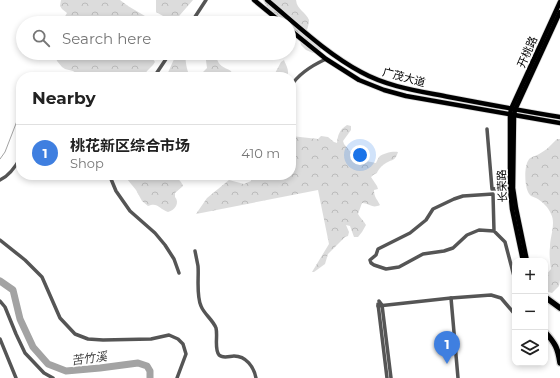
<!DOCTYPE html>
<meta charset="utf-8">
<style>
:root{--surface:#fff;--page:#f6f6f6;--text:#222;--muted:#767676;--line:#e0e0e0;--accent:#111827}
body{margin:0;font-family:Montserrat,"Noto Sans SC",sans-serif;background:var(--page);color:var(--text)}
.controls{position:absolute;right:12px;bottom:12px;display:grid;overflow:hidden;border-radius:8px;box-shadow:0 2px 6px #0003}
.controls button{width:36px;height:36px;display:grid;place-items:center;padding:0;border:0;border-bottom:1px solid var(--line);background:var(--surface);color:var(--text);font:20px sans-serif}
.you{position:absolute;left:360px;top:155px;width:14px;height:14px;margin:-10px;border:3px solid #fff;border-radius:50%;background:#1a73e8;box-shadow:0 0 0 6px #1a73e833}
.badge{display:grid;place-items:center;width:26px;height:26px;border-radius:50%;background:var(--accent);color:#fff;font-size:13px;font-weight:700}
.pin{position:absolute;translate:-50% -33px;filter:drop-shadow(0 1px 2px #0008)}
.pin::after{content:'';position:absolute;top:21px;width:14px;height:12px;background:inherit;clip-path:polygon(0 0,100% 0,50% 100%)}
.list{margin:0;padding:0;list-style:none}
h2{display:flex;justify-content:space-between;align-items:center;height:52px;margin:0;padding:0 16px;font-size:17px}
h2 small{font-size:13px;font-weight:400;color:var(--muted)}
.list li{display:grid;grid-template-columns:26px 1fr auto;gap:12px;align-items:center;box-sizing:border-box;height:56px;padding:0 16px;border-top:1px solid var(--line)}
.list b{display:block;font-size:15px;white-space:nowrap}
.list p{margin:0;font-size:13px;white-space:nowrap;color:var(--muted)}
.list em{font-size:13px;font-style:normal;color:var(--muted)}
.icon{flex:none;width:22px;height:22px;fill:none;stroke:currentColor;stroke-width:2;stroke-linecap:round;stroke-linejoin:round}
.map{position:relative;flex:none;width:560px;height:378px;overflow:hidden}
.search{position:absolute;background:var(--surface);box-shadow:0 2px 6px #0003;left:16px;top:16px;width:280px;height:44px;display:flex;align-items:center;gap:10px;box-sizing:border-box;padding:0 14px;border-radius:22px;color:var(--muted);font-size:15px}
.panel{position:absolute;background:var(--surface);box-shadow:0 2px 6px #0003;left:16px;top:72px;width:280px;height:108px;border-radius:16px}
.map>svg:first-child{display:block}
.forest{fill:url(#forest-crowns)}
.lines{fill:none;stroke-linecap:round;stroke-linejoin:round}
.stream{stroke:#a3a3a3;stroke-width:1}
.river{stroke:#a3a3a3;stroke-width:7}
.major-casing{stroke:#dbdbdb;stroke-width:6}
.highway-casing{stroke:#dbdbdb;stroke-width:8}
.minor{stroke:#555;stroke-width:3.5}
.major{stroke:#000;stroke-width:4.5}
.highway{stroke:#000;stroke-width:5.5}
.labels{text-anchor:middle;dominant-baseline:central;stroke-width:3.5;stroke-linejoin:round;paint-order:stroke}
.street-label{font-size:11px;fill:#000;stroke:#fff}
.water-label{font-size:12px;font-style:italic;fill:#444;stroke:#fff}
</style>
<div class="map">
<svg width="560" height="378" viewBox="0 0 560 378">
<defs>
<pattern id="forest-crowns" width="20" height="18" patternUnits="userSpaceOnUse"><rect width="20" height="18" fill="#dcdcdc"/><path d="M2 6a3 3 0 1 1 6 0M12 15a3 3 0 1 1 6 0" fill="none" stroke="#bbb"/></pattern>
</defs>
<rect width="100%" height="100%" fill="#fff"/>
<g class="forest">
<path d="M61 0H120L128 6 145 16 148 18V22L146 23H61L67 13 62 9 60 6Z"/>
<path d="M156 0H193L173 23H166L163 16 156 12Z"/>
<path d="M263 0H296C297 10 306 12 309 20 309 23 308 27 307 30L321 48 320 52 313 53 306 50 301 45 300 41 291 33 289 39V23H272L269 11Z"/>
<path d="M55 53H146L153 59 155 62 153 65 148 70 142 77H121L118 74 115 77H82L73 71 65 69 62 67 57 61Z"/>
<path d="M205 53H225L217 58C218 66 224 67 231 71L232 74 231 77H195L201 74 207 68Z"/>
<path d="M182 54H185C186 62 186 69 190 76L193 77H166L175 57 178 55Z"/>
<path d="M284 60C286 65 290 71 287 77H273L281 62Z"/>
<path d="M347 125 351 126V130L343 141 344 144 353 155H361L366 161 376 163C377 161 378 158 379 157 383 153 393 151 398 152 395 161 393 159 386 163 382 165 378 170 377 173L373 175 371 177 377 186 378 189 374 190C374 197 377 199 380 205 372 209 369 203 362 203L358 214C360 218 364 221 366 225L362 232 358 237H354L350 226 346 225 349 232 348 236 345 237 328 254 325 264 314 272H312L329 244 318 190 196 214 207 198 229 180 244 184 251 181V177L249 175H291V136L318 139 321 136 328 137 334 142 337 143C338 135 339 130 347 125Z"/>
<path d="M557 139H560V280L559 286 552 293 545 291V276L551 269C550 261 549 254 550 247 550 237 556 223 551 214 549 208 542 201 536 198 534 197 533 197 531 196 524 191 524 167 528 161 529 158 532 157 535 156 546 151 549 147 557 139Z"/>
<path d="M126 175H171C176 177 181 180 183 186L175 193V197C180 203 175 210 168 212 159 209 158 202 148 206L142 201 136 190 127 179Z"/>
</g>
<g class="lines">
<path class="stream" d="M0 159 5 152 17 121 21 120"/>
<path class="river" d="M0 281 13 290 20 319 33 347 48 364 66 371 100 368 138 363 147 366 150 371V378"/>
<g class="major-casing">
<g id="major">
<path d="M254 0 282 23"/>
<path d="M267 0C297 25 326 53 361 72 388 87 419 91 449 97 486 104 523 111 560 117"/>
<path d="M289 29 326 59 359 80 384 90 406 96 560 123"/>
<path d="M523 261 512 209 510 188V115L511 109 560 2"/>
<path d="M527 261 516 208 513 188 514 115 515 110 560 12"/>
</g>
</g>
<g class="highway-casing">
<g id="highway">
<path d="M545 297 560 308"/>
<path d="M545 332C555 343 558 348 560 363"/>
</g>
</g>
<g class="minor">
<path d="M191 23 206 0"/>
<path d="M154 77 170 53"/>
<path d="M291 86C299 73 313 65 326 59"/>
<path d="M487 129 492 189 510 188"/>
<path d="M110 175 111 179 116 191 130 211 155 233 165 245 174 259 179 273"/>
<path d="M0 180C9 176 16 166 21 157"/>
<path d="M494 231 479 230 467 235 453 248 444 251 423 254 399 267 386 269 374 265 371 263 370 260 376 255 378 249 410 233 426 220 433 209 454 199 463 196 493 194 494 231 505 242 515 280"/>
<path d="M0 240 25 260 42 277 60 318 75 334 88 339 103 340 151 339 169 335 178 339 183 344 186 354 177 378"/>
<path d="M195 251C196 256 197 261 198 266 199 277 196 295 201 306 204 314 213 320 216 328 218 336 214 349 219 355 223 359 230 356 234 356 246 356 254 367 256 378"/>
<path d="M451 298 458 378"/>
<path d="M0 301 5 307 16 334 25 353 44 373 53 378"/>
<path d="M379 301 382 305 391 378"/>
<path d="M378 304 387 378"/>
<path d="M378 306 451 298 491 295 501 298 513 312H515"/>
<path d="M0 339 16 378"/>
</g>
<use href="#major" class="major"/>
<use href="#highway" class="highway"/>
</g>
<g class="labels">
<g class="street-label">
<text transform="translate(527 52) rotate(-66)">开桃路</text>
<text transform="translate(404 77) rotate(15)">广茂大道</text>
<text transform="translate(502 186) rotate(-93)">长荣路</text>
</g>
<g class="water-label">
<text transform="translate(89 358) rotate(-7)">苦竹溪</text>
</g>
</g>
</svg>
<div class="controls">
<button>+</button>
<button>−</button>
<button><svg class="icon" aria-label="layers" viewBox="0 0 24 24"><path d="M12 4l9 5-9 5-9-5zM3 14l9 5 9-5"/></svg></button>
</div>
<div class="you"></div>
<div class="pin badge" style="left:447px;top:364px;background:#3f7fe0">1</div>
<div class="search"><svg class="icon" aria-label="search" viewBox="0 0 24 24"><circle cx="10" cy="10" r="6"/><path d="M15 15l6 6"/></svg>Search here</div>
<section class="panel">
<h2>Nearby<small></small></h2>
<ul class="list">
<li><span class="badge" style="background:#3f7fe0">1</span><div><b>桃花新区综合市场</b><p>Shop</p></div><em>410 m</em></li>
</ul>
</section>
</div>
